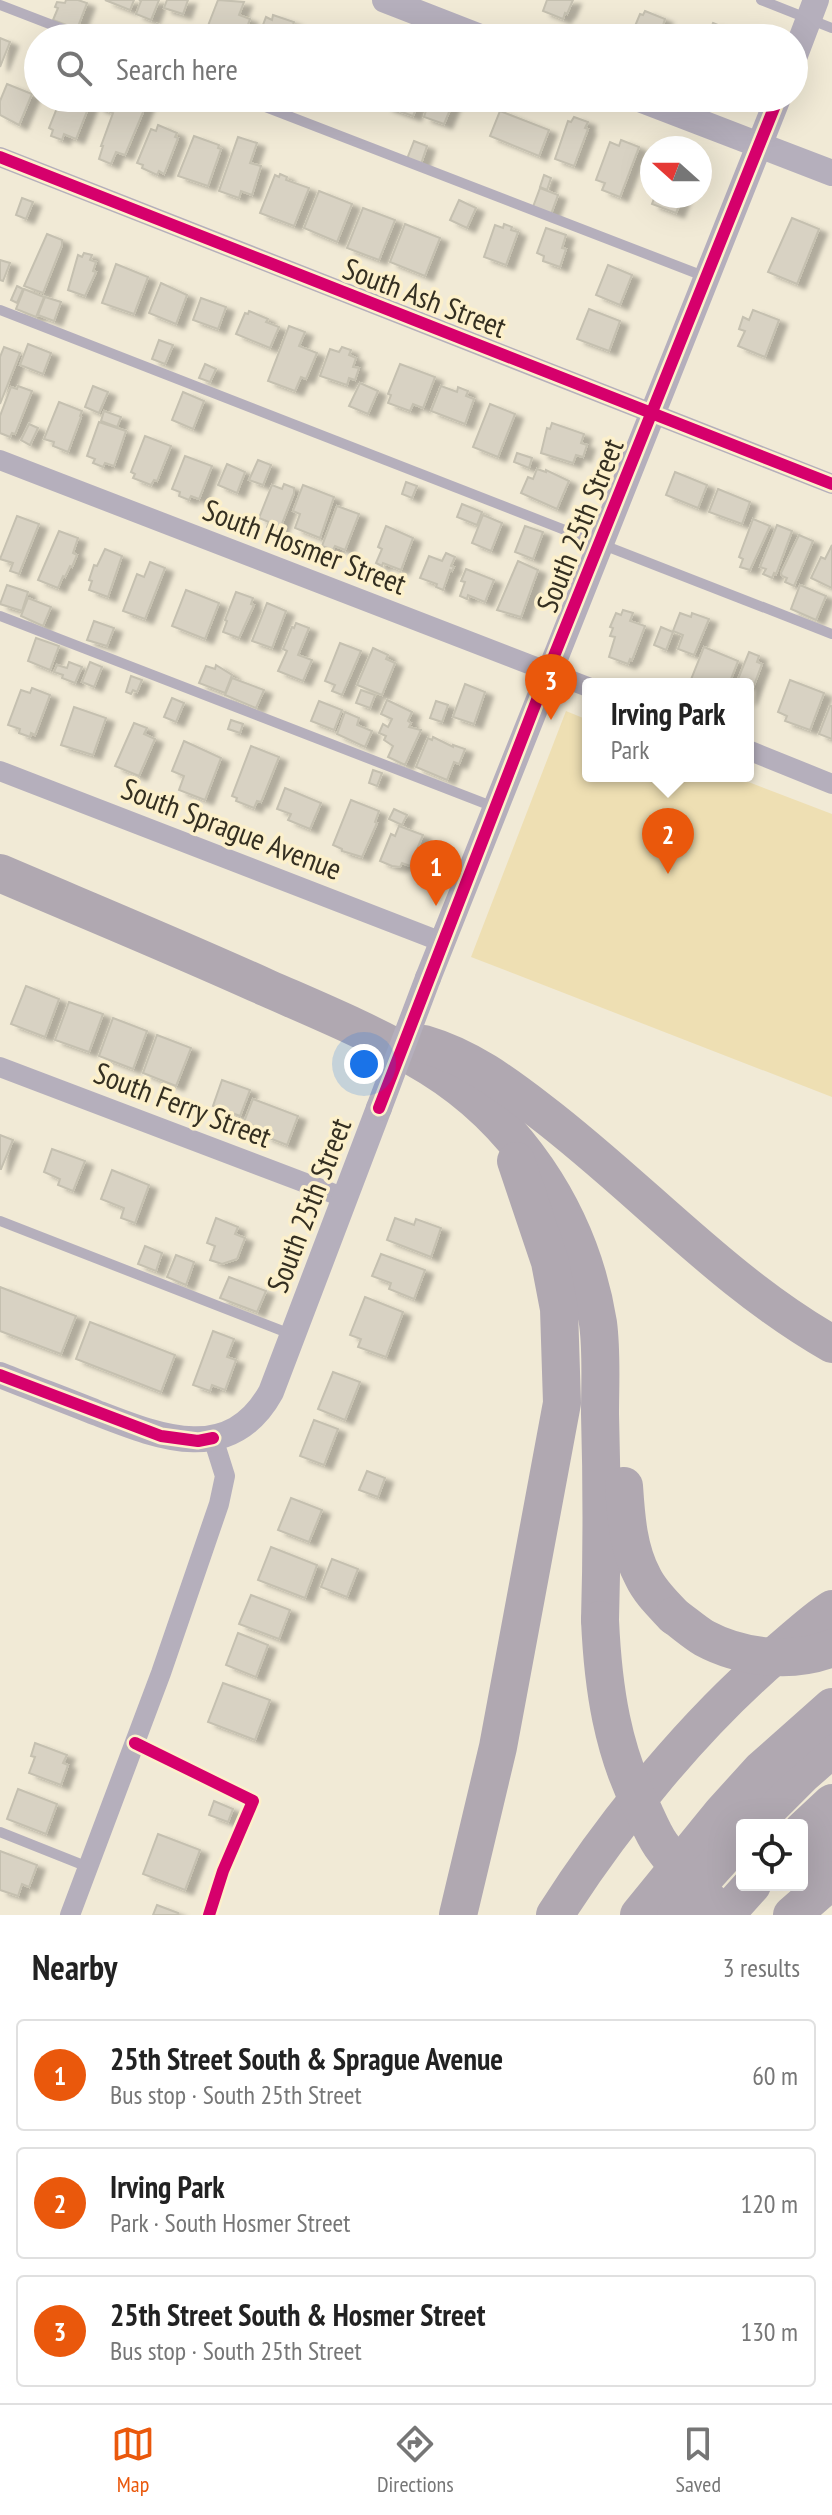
<!DOCTYPE html>
<meta charset="utf-8">
<style>
:root{--surface:#fff;--page:#f6f6f6;--text:#222;--muted:#767676;--line:#e0e0e0;--accent:#ea580c}
body{margin:0;font-family:"PT Sans Narrow",sans-serif;background:var(--page);color:var(--text)}
.controls{position:absolute;right:24px;bottom:24px;display:grid;overflow:hidden;border-radius:8px;box-shadow:0 8px 32px #0002}
.controls button{width:72px;height:72px;display:grid;place-items:center;padding:0;border:0;border-bottom:2px solid var(--line);background:var(--surface);color:var(--text);font:40px sans-serif}
.compass{position:absolute;left:640px;top:136px;width:72px;height:72px;border-radius:50%;background:var(--surface);box-shadow:0 8px 32px #0002;rotate:291deg}
.you{position:absolute;left:364px;top:1064px;width:28px;height:28px;margin:-20px;border:6px solid #fff;border-radius:50%;background:#1a73e8;box-shadow:0 0 0 12px #1a73e833}
.badge{display:grid;place-items:center;width:52px;height:52px;border-radius:50%;background:var(--accent);color:#fff;font-size:26px;font-weight:700}
.pin{position:absolute;translate:-50% -66px;filter:drop-shadow(0 2px 4px #0008)}
.pin::after{content:'';position:absolute;top:42px;width:28px;height:24px;background:inherit;clip-path:polygon(0 0,100% 0,50% 100%)}
.popup{position:absolute;left:582px;top:678px;width:172px;height:104px;box-sizing:border-box;display:grid;place-content:center;border-radius:8px;background:var(--surface);filter:drop-shadow(0 2px 6px #0005);font-size:26px;white-space:nowrap;color:var(--muted)}
.popup b{font-size:30px;color:var(--text)}
.popup::after{content:'';position:absolute;left:50%;top:100%;margin-left:-16px;border:16px solid transparent;border-top-color:var(--surface)}
.list{margin:0;padding:0;list-style:none}
h2{display:flex;justify-content:space-between;align-items:center;height:104px;margin:0;padding:0 32px;font-size:34px}
h2 small{font-size:26px;font-weight:400;color:var(--muted)}
.list li{display:grid;grid-template-columns:52px 1fr auto;gap:24px;align-items:center;box-sizing:border-box;height:112px;margin:0 16px 16px;padding:0 16px;border:2px solid var(--line);border-radius:8px}
.list b{display:block;font-size:30px;white-space:nowrap}
.list p{margin:0;font-size:26px;white-space:nowrap;color:var(--muted)}
.list em{font-size:26px;font-style:normal;color:var(--muted)}
.icon{flex:none;width:44px;height:44px;fill:none;stroke:currentColor;stroke-width:2;stroke-linecap:round;stroke-linejoin:round}
.map{position:relative;flex:none;width:832px;height:1915px;overflow:hidden}
.search{position:absolute;background:var(--surface);box-shadow:0 8px 32px #0002;left:24px;right:24px;top:24px;height:88px;display:flex;align-items:center;gap:20px;box-sizing:border-box;padding:0 28px;border-radius:44px;color:var(--muted);font-size:30px}
.sheet{height:488px;background:var(--surface)}
nav{display:flex;justify-content:space-around;align-items:center;box-sizing:border-box;height:112px;border-top:2px solid var(--line);background:var(--surface);font-size:22px;color:var(--muted)}
nav a{display:grid;justify-items:center;gap:4px}
nav .on{color:var(--accent)}
.map>svg:first-child{display:block}
.green{fill:#eedfb3}
.building{fill:#d8d2c3;stroke:#c5c0b0;stroke-width:2;filter:url(#shadow)}
.lines{fill:none;stroke-linecap:round;stroke-linejoin:round}
.service{stroke:#b5afbc;stroke-width:10}
.minor{stroke:#b5afbc;stroke-width:20}
.tertiary{stroke:#b5afbc;stroke-width:26}
.motorway{stroke:#b0a8b1;stroke-width:38}
.tertiary-bridge{stroke:#b5afbc;stroke-width:26}
.motorway-bridge{stroke:#b0a8b1;stroke-width:38}
.cycleway-casing{stroke:#fcf0cb;stroke-width:17}
.cycleway{stroke:#d6006c;stroke-width:12}
.labels{text-anchor:middle;dominant-baseline:central;stroke-width:7;stroke-linejoin:round;paint-order:stroke}
.street-label{font-size:30px;fill:#342f21;stroke:#fcf0cb}
</style>
<div class="map">
<svg width="832" height="1915" viewBox="0 0 832 1915">
<defs>
<filter id="shadow"><feDropShadow dx="8" dy="4.5" stdDeviation="2" flood-color="#0004"/></filter>
</defs>
<rect width="100%" height="100%" fill="#f1ead6"/>
<path class="green" d="M566 711 588 720V776H733L832 814V1097L471 957Z"/>
<g class="building">
<path d="M66 0H78L87 3 77 29 53 20 58 8 55 7 57 2 65 3Z"/>
<path d="M105 0H134L130 10Z"/>
<path d="M139 0H159L151 20 136 14 141 1Z"/>
<path d="M167 0H188L183 14 164 8Z"/>
<path d="M218 0 244 2 239 15 250 19 243 38 204 36Z"/>
<path d="M547 0H573L567 14 565 13 563 19 543 11Z"/>
<path d="M645 11 665 19 659 38H630L640 14 643 15Z"/>
<path d="M273 15 294 22 288 38H258L266 17 272 20Z"/>
<path d="M713 23 735 32 732 38H707Z"/>
<path d="M157 24 173 30 170 38H151Z"/>
<path d="M322 29 339 35 341 38H301L304 30 320 36Z"/>
<path d="M0 38 10 42 0 67Z"/>
<path d="M7 84 32 94 19 125 0 115V101Z"/>
<path d="M61 98H89L91 101 76 139 64 134 62 140 51 136 53 130 49 128Z"/>
<path d="M99 98H149L125 155 116 152 111 164 99 159 103 146H101L113 113 96 106Z"/>
<path d="M388 98H420L413 116 385 106Z"/>
<path d="M430 98H455L444 124 424 117Z"/>
<path d="M500 111 549 130 539 156 490 136Z"/>
<path d="M574 117 588 122 585 128 588 129 574 166 555 159 568 121 571 122Z"/>
<path d="M158 125 177 133 175 137 178 138 164 174 159 171 157 175 142 168 143 165 137 163 151 129 156 131Z"/>
<path d="M194 136 219 145 218 148 221 149 208 186 178 176Z"/>
<path d="M238 137 257 143 250 163 261 166 252 195 241 191 239 198 219 191Z"/>
<path d="M621 140 639 147 620 197 602 190 605 183 596 180 610 142 619 146Z"/>
<path d="M414 141 427 146 421 164 407 159Z"/>
<path d="M280 174 287 177 286 180 309 188 294 226 260 213 275 175 279 177Z"/>
<path d="M544 175 551 178 547 190 540 187Z"/>
<path d="M540 188 558 195 551 214 533 207Z"/>
<path d="M319 191 352 204 337 242 304 228Z"/>
<path d="M655 196H683L676 213 652 204Z"/>
<path d="M22 198 33 202 26 219 16 215Z"/>
<path d="M459 200 476 208 467 228 450 220Z"/>
<path d="M363 208 395 220 379 260 347 248Z"/>
<path d="M792 218 819 229 797 284 768 272Z"/>
<path d="M405 224 440 238 425 276 390 262Z"/>
<path d="M504 224 512 227 511 230 518 232 506 265 484 257 495 225 503 228Z"/>
<path d="M546 228 566 235 562 248 566 249 560 267 543 261 544 256 537 253Z"/>
<path d="M47 234 62 240V245L43 293 24 286Z"/>
<path d="M84 253 92 255 90 260 96 262 93 271 96 272 85 296 68 290 78 255 82 257Z"/>
<path d="M0 260 10 263 3 281 0 280Z"/>
<path d="M116 264 148 277 134 314 102 303Z"/>
<path d="M608 265 632 275 620 305 596 295Z"/>
<path d="M161 283 187 295 176 324 149 313Z"/>
<path d="M17 286 23 289 17 303 11 300Z"/>
<path d="M24 289 44 297 36 317 16 309Z"/>
<path d="M45 297 61 302 54 321 38 315Z"/>
<path d="M201 298 226 307 218 329 193 320Z"/>
<path d="M589 309 620 321 609 351 577 339Z"/>
<path d="M753 310 779 320 765 357 738 346 745 331 739 329 743 317 749 320Z"/>
<path d="M249 311 268 319 266 322 279 327 270 348 236 334 245 313 248 314Z"/>
<path d="M289 326 305 332 299 346 317 353 306 379 301 377 295 391 268 381Z"/>
<path d="M159 340 173 345 165 364 152 359Z"/>
<path d="M28 344 51 353 43 374 20 365Z"/>
<path d="M4 347 20 353 0 404V357Z"/>
<path d="M342 347 351 350 349 355 356 358 353 367 359 368 355 380 349 378 347 385 320 376 330 349 339 352Z"/>
<path d="M205 364 216 369 210 382 199 378Z"/>
<path d="M400 364 435 377 423 408 413 404 410 411 388 403 391 395 388 394Z"/>
<path d="M360 383 378 391 368 414 349 406Z"/>
<path d="M18 386 32 391 15 434 12 433 10 437 0 433V416L11 387 17 389Z"/>
<path d="M93 386 108 392 99 413 85 407Z"/>
<path d="M441 386 457 392 458 387 468 391 466 396 474 399 465 424 431 411Z"/>
<path d="M183 392 204 401 193 429 172 420Z"/>
<path d="M59 402 82 411 80 416 81 417 68 452 53 446 54 442 44 439Z"/>
<path d="M490 404 515 414 498 457 473 447Z"/>
<path d="M104 411 121 417 117 427 101 421Z"/>
<path d="M99 422 126 431 114 466 105 463 103 467 93 463 95 459 87 456Z"/>
<path d="M552 423 584 434 581 443 587 445 583 457 576 455 573 463 541 453 547 428 550 429Z"/>
<path d="M29 424 38 428 30 445 21 440Z"/>
<path d="M145 436 171 446 157 481 154 480 151 485 133 478 135 474 131 472Z"/>
<path d="M517 453 532 458 529 468 514 462Z"/>
<path d="M185 456 212 466 199 499 191 496 189 500 179 496 180 492 172 489Z"/>
<path d="M258 460 271 465 263 485 249 480Z"/>
<path d="M227 464 245 472 237 493 218 485Z"/>
<path d="M537 469 546 472V470L569 481 557 509 521 493 528 477 533 479Z"/>
<path d="M675 472 707 485 698 508 666 495Z"/>
<path d="M406 482 417 486 412 498 402 494Z"/>
<path d="M284 484 294 488V493L279 531 267 527 269 522 259 518 272 485 282 489Z"/>
<path d="M303 485 334 497 320 538 295 528 300 514 293 511Z"/>
<path d="M718 489 750 502 742 524 709 512Z"/>
<path d="M462 504 482 512 477 525 457 517Z"/>
<path d="M337 506 359 514 345 550 335 546 333 550 322 546Z"/>
<path d="M483 515 502 523 491 551 472 543Z"/>
<path d="M17 516 39 524 19 574 10 571 13 563 0 559Z"/>
<path d="M753 519 770 526 750 570 740 567 743 559 739 557Z"/>
<path d="M777 525 792 531 776 574 774 573 772 578 763 574 766 569 760 567Z"/>
<path d="M386 526 413 538 401 570 383 563 382 566 376 563 382 549 378 547Z"/>
<path d="M525 526 543 532 533 559 515 552Z"/>
<path d="M59 531 78 538 73 553 77 555 72 567 70 566 65 577 63 576 58 588 38 580Z"/>
<path d="M799 535 813 541 794 586 785 582 787 578 782 576 781 573Z"/>
<path d="M832 545V588L811 578 821 557 825 559Z"/>
<path d="M105 549 122 556 108 597 89 590 92 581 89 580 94 565 97 566Z"/>
<path d="M446 553 455 557 451 566 454 567 452 571 450 570 443 590 436 587 437 584 420 578 429 556 442 561Z"/>
<path d="M518 561 538 570 521 617 497 610Z"/>
<path d="M150 562 165 568 145 619 123 611 137 574 144 577Z"/>
<path d="M466 569 494 580 485 602 468 595 467 599 460 596 465 582 461 581Z"/>
<path d="M7 585 28 592 22 611 0 604Z"/>
<path d="M800 585 826 596 816 620 791 609Z"/>
<path d="M186 590 219 603 205 639 172 626Z"/>
<path d="M236 592 253 598 251 604 254 605 239 638 223 632 227 621 225 620Z"/>
<path d="M28 598 51 607 43 626 21 616Z"/>
<path d="M267 603 286 611 272 648 252 641Z"/>
<path d="M623 610 633 613 630 621 645 626 632 660 630 659 628 664 609 657 615 637 610 636 613 628 610 627 616 613 621 615Z"/>
<path d="M680 613 691 617 692 613 709 619 694 655 678 649 683 635 673 631Z"/>
<path d="M94 621 114 628 107 646 87 640Z"/>
<path d="M296 623 309 628 298 655 312 660 303 681 278 671 287 651 283 649 292 627 294 628Z"/>
<path d="M661 627 673 632 666 650 654 645Z"/>
<path d="M36 638 59 646 50 670 28 661Z"/>
<path d="M340 643 361 651 342 695 332 691 335 685 325 681Z"/>
<path d="M704 647 738 661 729 684 690 682Z"/>
<path d="M373 648 388 655 386 659 395 663 382 695 357 685Z"/>
<path d="M749 652 759 656 757 662 762 664 748 701V684H736Z"/>
<path d="M69 662 82 667 75 683 62 678 63 675 54 672 57 665 67 668Z"/>
<path d="M90 662 102 667 94 687 82 682Z"/>
<path d="M216 665 232 675 225 693 199 683 206 666 215 669Z"/>
<path d="M131 676 142 680 137 692 133 690 131 694 126 692Z"/>
<path d="M232 678 264 690 256 708 225 695Z"/>
<path d="M790 680 824 693 810 730 785 721 787 716 778 712Z"/>
<path d="M465 684 485 692 474 724 453 717Z"/>
<path d="M32 688 50 695 35 735 31 733 30 737 19 733 20 729 8 725 21 690 30 693Z"/>
<path d="M361 690 375 695 370 708 356 703Z"/>
<path d="M172 698 184 703 176 722 164 717Z"/>
<path d="M387 700 412 712 408 721 411 723 409 727 421 730 405 765 388 757 393 746 384 740 386 736 379 733 383 724 388 727 392 719 381 714Z"/>
<path d="M319 701 342 710 334 730 311 721Z"/>
<path d="M436 701 448 705 442 722 430 718Z"/>
<path d="M830 706H832V739L819 734Z"/>
<path d="M74 707 106 718 93 755 61 745Z"/>
<path d="M345 712 359 718 357 725 372 731 365 747 337 734Z"/>
<path d="M231 720 243 724 240 733 228 729Z"/>
<path d="M134 723 147 728 144 734 155 739 139 776 115 766Z"/>
<path d="M433 737 453 747V745L465 749 459 764 454 762 447 780 416 767 428 738 432 740Z"/>
<path d="M184 741 221 758 205 800 179 790 184 776 172 771Z"/>
<path d="M251 746 279 757 261 802 257 801 254 808 236 801 237 798 232 796Z"/>
<path d="M373 770 382 773 377 786 369 783Z"/>
<path d="M285 788 321 803 310 829 288 820 291 814 277 809Z"/>
<path d="M351 800 379 811 375 822 377 823 362 857 342 851V849L333 845Z"/>
<path d="M394 809 407 815 402 825 389 819Z"/>
<path d="M399 826 423 835 410 866 402 863 400 867 392 866 380 861 391 834 395 836Z"/>
<path d="M26 986 59 999 45 1037 11 1024Z"/>
<path d="M69 1002 103 1014 89 1052 55 1040Z"/>
<path d="M113 1018 147 1031 133 1069 99 1056Z"/>
<path d="M157 1035 191 1048 176 1086 143 1073Z"/>
<path d="M222 1080 250 1090 240 1116 213 1106Z"/>
<path d="M253 1099 298 1116 287 1145 264 1136 266 1131 244 1122Z"/>
<path d="M0 1135 13 1140 1 1169H0Z"/>
<path d="M52 1149 85 1161 73 1191 58 1185 60 1179 44 1172Z"/>
<path d="M112 1170 149 1185 135 1223 121 1218 124 1208 101 1199Z"/>
<path d="M216 1218 238 1227 235 1234 245 1238 237 1259 222 1264 210 1260 215 1246 207 1243Z"/>
<path d="M395 1218 414 1225 416 1219 441 1228 431 1257 387 1240Z"/>
<path d="M145 1246 162 1253 156 1271 138 1264Z"/>
<path d="M381 1254 425 1270 414 1299 389 1289 391 1283 372 1276Z"/>
<path d="M176 1255 194 1262 186 1285 167 1277Z"/>
<path d="M229 1277 266 1291 257 1312 220 1298Z"/>
<path d="M0 1287 76 1316 61 1354 0 1331Z"/>
<path d="M365 1297 403 1312 386 1357 358 1347 361 1339 350 1335Z"/>
<path d="M90 1322 175 1355 161 1392 76 1359Z"/>
<path d="M213 1331 234 1339 227 1357 236 1360 225 1390 212 1385 210 1391 193 1385Z"/>
<path d="M333 1372 360 1382 345 1420 318 1409Z"/>
<path d="M314 1420 338 1429 324 1465 300 1456Z"/>
<path d="M367 1471 385 1478 378 1497 359 1490Z"/>
<path d="M291 1498 322 1510 309 1542 278 1530Z"/>
<path d="M271 1547 317 1565 305 1598 258 1580Z"/>
<path d="M332 1559 358 1569 347 1597 321 1587Z"/>
<path d="M251 1595 290 1610 279 1639 239 1624Z"/>
<path d="M238 1633 268 1645 256 1677 226 1665Z"/>
<path d="M223 1683 270 1700 255 1740 208 1722Z"/>
<path d="M35 1743 67 1755 63 1763 68 1765 61 1785 29 1773 35 1757 31 1756Z"/>
<path d="M18 1789 57 1804 46 1834 7 1819Z"/>
<path d="M214 1801 233 1809 228 1822 209 1815Z"/>
<path d="M158 1834 200 1850 185 1890 143 1874Z"/>
<path d="M0 1851 37 1865 29 1887 22 1884 18 1896 0 1890Z"/>
<path d="M157 1905 178 1913V1915H153Z"/>
</g>
<g class="lines">
<g class="service">
<path d="M761 0 832 28"/>
<path d="M0 5 86 38"/>
<path d="M242 98 706 277"/>
<path d="M0 310 832 634"/>
<path d="M0 616 494 807"/>
<path d="M0 1221 293 1335"/>
<path d="M0 1832 88 1867"/>
</g>
<g class="minor">
<path d="M0 157 832 484"/>
<path d="M0 460 588 687"/>
<path d="M748 750 832 784"/>
<path d="M0 771 442 942"/>
<path d="M0 1067 345 1198"/>
<path d="M70 1915 161 1673 219 1504 225 1476 213 1438"/>
</g>
<g class="tertiary">
<path d="M385 0 483 38"/>
<path d="M794 58 816 0"/>
<path d="M637 98 832 173"/>
<path d="M428 978 778 98"/>
<path d="M0 1375C32 1388 65 1400 97 1413 159 1437 230 1466 271 1392L379 1108"/>
</g>
<g class="motorway">
<path d="M0 873C89 911 179 948 267 988 317 1010 368 1031 415 1058 514 1113 580 1212 598 1323 602 1353 600 1384 600 1414 602 1483 602 1551 600 1620"/>
<path d="M424 1044C469 1057 505 1084 540 1111 640 1187 723 1282 832 1344"/>
<path d="M624 1486C626 1516 628 1549 643 1577 650 1592 663 1604 674 1616"/>
<path d="M752 1825 803 1774 832 1749"/>
<path d="M802 1831 832 1803"/>
<path d="M802 1873 832 1844"/>
<path d="M458 1915 498 1747 562 1403 559 1309 550 1262 516 1161"/>
<path d="M555 1915C614 1822 696 1722 780 1651 797 1637 813 1621 832 1609"/>
<path d="M639 1915 722 1813 761 1770 832 1707"/>
<path d="M676 1915 704 1878 742 1836"/>
<path d="M725 1915 752 1885"/>
<path d="M792 1915 832 1880"/>
</g>
<path class="tertiary-bridge" d="M379 1108 428 978"/>
<g class="motorway-bridge">
<path d="M674 1616C684 1623 694 1632 704 1638 741 1658 793 1664 832 1648"/>
<path d="M600 1620C603 1687 612 1751 644 1812 649 1823 654 1835 661 1845 679 1870 701 1893 723 1915"/>
</g>
<g class="cycleway-casing">
<g id="cycleway">
<path d="M0 157 832 484"/>
<path d="M379 1108 554 656 778 98"/>
<path d="M0 1375 161 1436 198 1441 213 1438"/>
<path d="M135 1743 253 1801 223 1871 209 1915"/>
</g>
</g>
<use href="#cycleway" class="cycleway"/>
</g>
<g class="labels">
<g class="street-label">
<text transform="translate(425 297) rotate(21)">South Ash Street</text>
<text transform="translate(579 525) rotate(-68)">South 25th Street</text>
<text transform="translate(305 546) rotate(21)">South Hosmer Street</text>
<text transform="translate(232 828) rotate(21)">South Sprague Avenue</text>
<text transform="translate(183 1104) rotate(21)">South Ferry Street</text>
<text transform="translate(308 1205) rotate(-69)">South 25th Street</text>
</g>
</g>
</svg>
<div class="controls">
<button><svg class="icon" aria-label="locate" viewBox="0 0 24 24"><circle cx="12" cy="12" r="6"/><path d="M12 2v4M12 18v4M2 12h4M18 12h4"/></svg></button>
</div>
<svg class="compass" viewBox="-18 -18 36 36"><path d="M0-13l5 13h-10z" fill="#e53935"/><path d="M0 13l5-13h-10z" fill="#767676"/></svg>
<div class="you"></div>
<div class="pin badge" style="left:436px;top:906px">1</div>
<div class="pin badge" style="left:668px;top:874px">2</div>
<div class="popup"><b>Irving Park</b>Park</div>
<div class="pin badge" style="left:551px;top:720px">3</div>
<div class="search"><svg class="icon" aria-label="search" viewBox="0 0 24 24"><circle cx="10" cy="10" r="6"/><path d="M15 15l6 6"/></svg>Search here</div>
</div>
<section class="sheet">
<h2>Nearby<small>3 results</small></h2>
<ul class="list">
<li><span class="badge">1</span><div><b>25th Street South &amp; Sprague Avenue</b><p>Bus stop · South 25th Street</p></div><em>60 m</em></li>
<li><span class="badge">2</span><div><b>Irving Park</b><p>Park · South Hosmer Street</p></div><em>120 m</em></li>
<li><span class="badge">3</span><div><b>25th Street South &amp; Hosmer Street</b><p>Bus stop · South 25th Street</p></div><em>130 m</em></li>
</ul>
</section>
<nav>
<a class="on"><svg class="icon" aria-label="map" viewBox="0 0 24 24"><path d="M3 6l6-2 6 2 6-2v14l-6 2-6-2-6 2zM9 4v14M15 6v14"/></svg>Map</a>
<a><svg class="icon" aria-label="directions" viewBox="0 0 24 24"><path d="M12 3l9 9-9 9-9-9zM9 14v-3h6M13 9l2 2-2 2"/></svg>Directions</a>
<a><svg class="icon" aria-label="saved" viewBox="0 0 24 24"><path d="M7 4h10v16l-5-4-5 4z"/></svg>Saved</a>
</nav>
